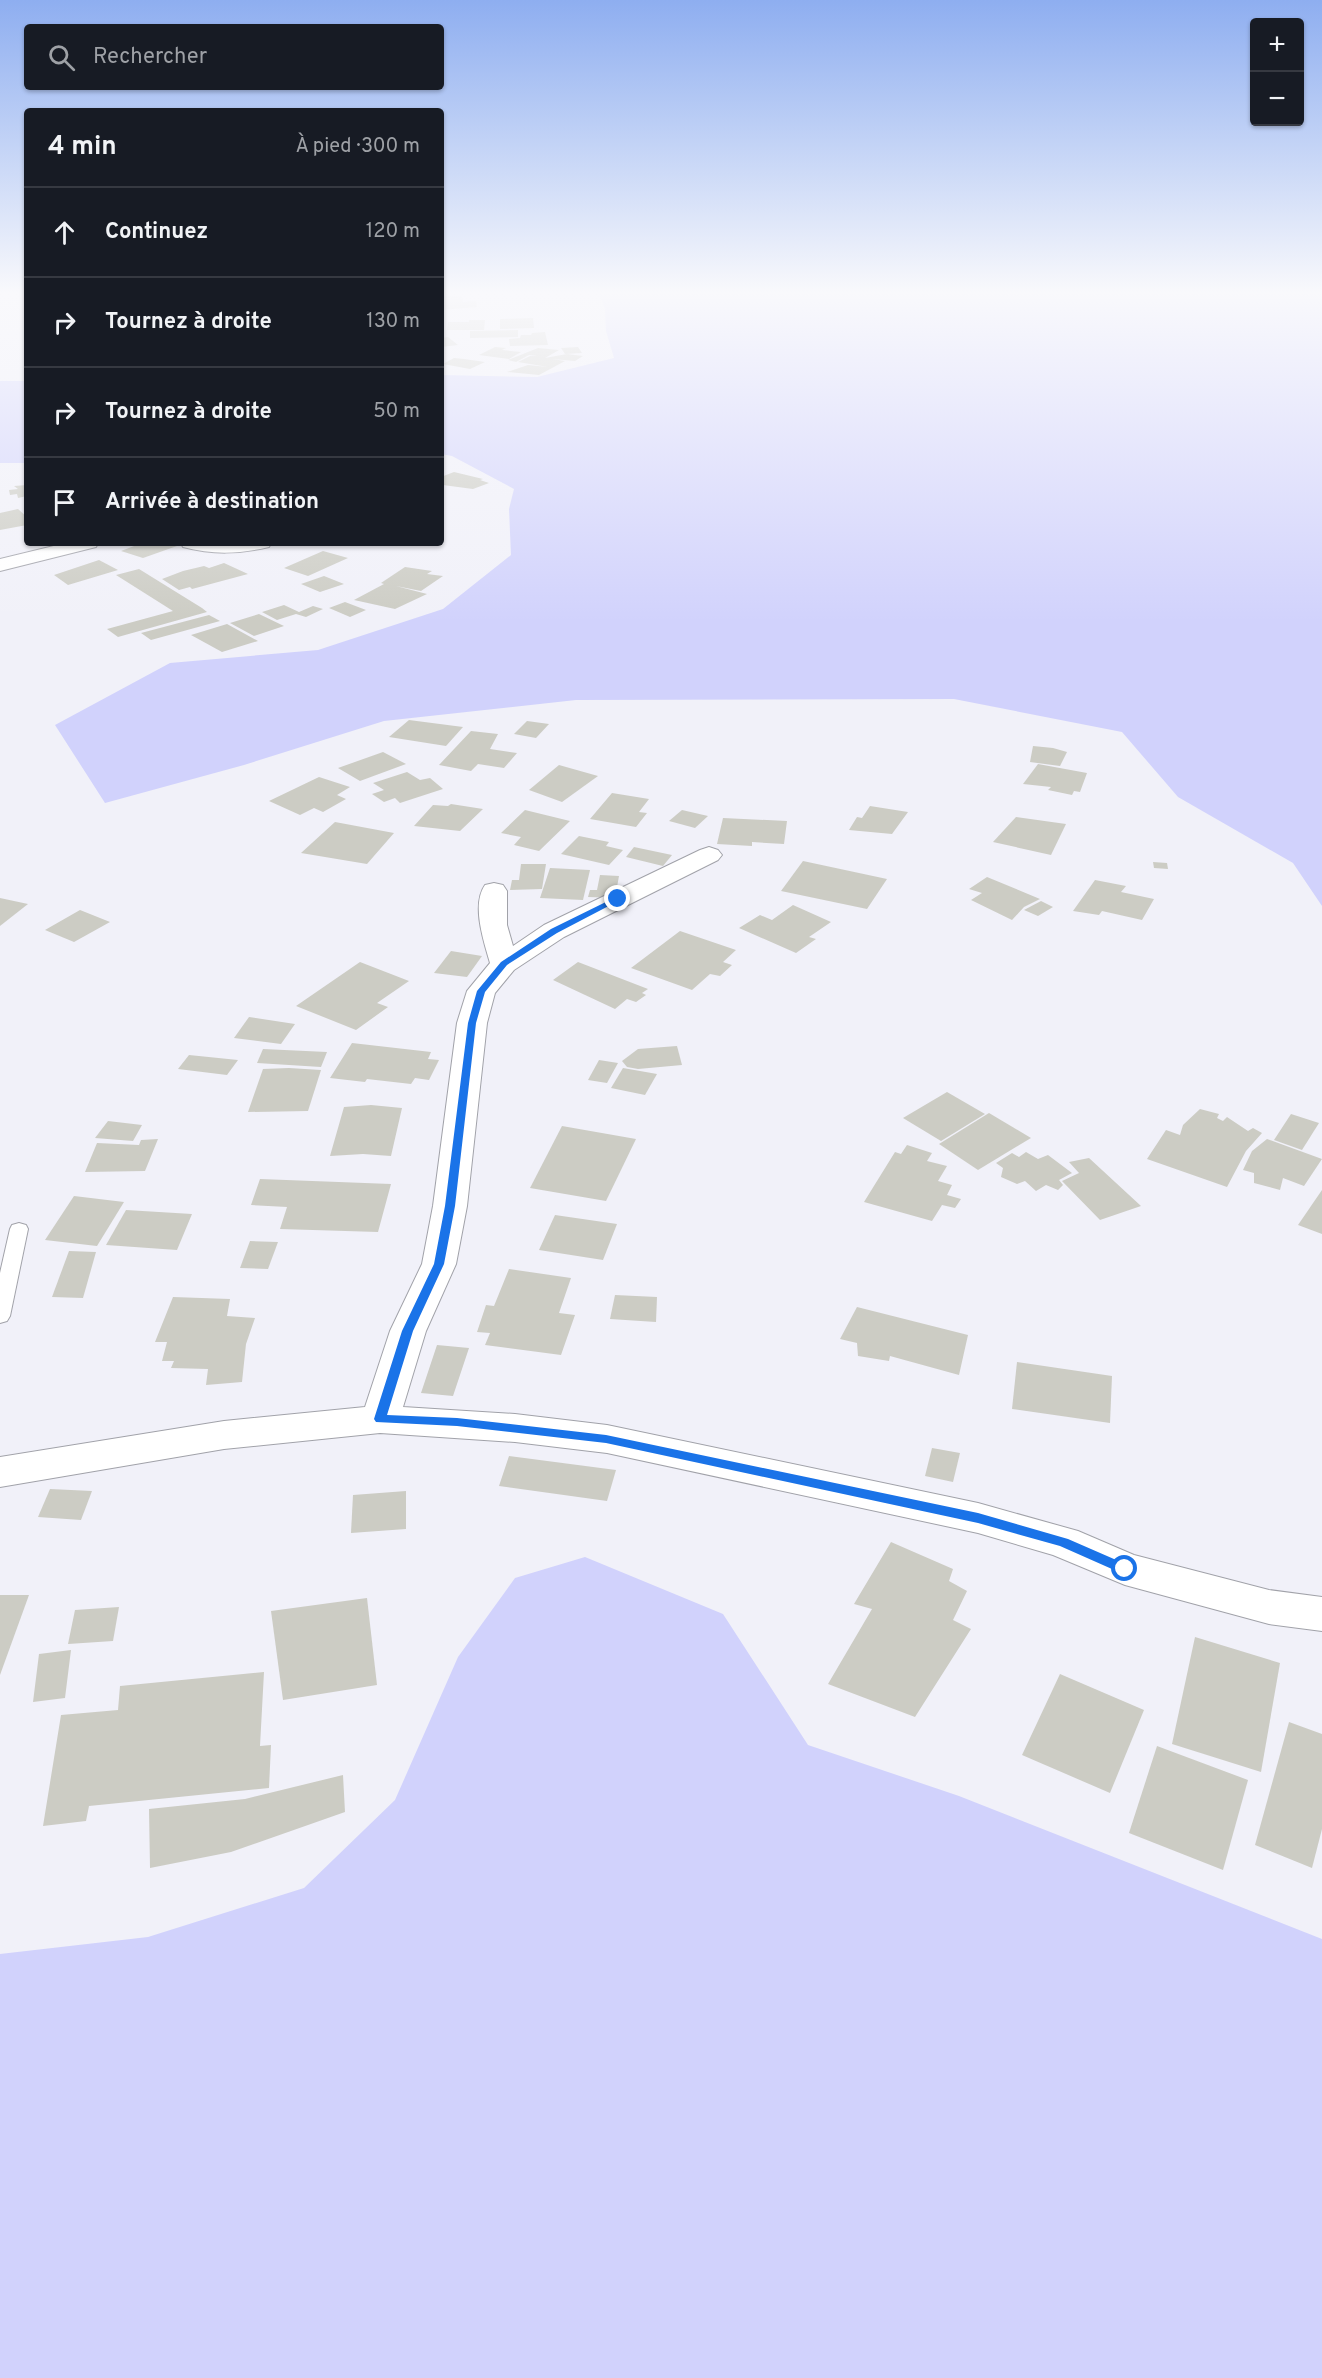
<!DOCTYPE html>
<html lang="fr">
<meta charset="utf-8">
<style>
:root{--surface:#171b24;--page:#20242c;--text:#f1f3f6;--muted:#9ea1a6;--line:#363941}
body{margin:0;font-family:Overpass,sans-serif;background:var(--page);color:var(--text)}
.controls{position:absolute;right:18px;top:18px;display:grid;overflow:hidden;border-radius:6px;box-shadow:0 2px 4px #0004}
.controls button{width:54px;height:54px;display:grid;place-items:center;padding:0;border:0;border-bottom:2px solid var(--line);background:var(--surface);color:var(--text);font:30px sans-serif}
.stop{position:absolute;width:18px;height:18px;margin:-14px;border:4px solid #1a73e8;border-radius:50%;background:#fff}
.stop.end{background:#1a73e8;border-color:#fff;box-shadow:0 2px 6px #0008}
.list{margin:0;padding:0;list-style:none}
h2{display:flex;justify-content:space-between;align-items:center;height:78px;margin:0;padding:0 24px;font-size:26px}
h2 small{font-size:20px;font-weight:400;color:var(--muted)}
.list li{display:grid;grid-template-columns:39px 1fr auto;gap:18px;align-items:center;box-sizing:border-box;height:90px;padding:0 24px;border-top:2px solid var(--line)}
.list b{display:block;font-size:22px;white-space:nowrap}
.list em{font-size:20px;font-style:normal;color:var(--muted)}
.icon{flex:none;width:33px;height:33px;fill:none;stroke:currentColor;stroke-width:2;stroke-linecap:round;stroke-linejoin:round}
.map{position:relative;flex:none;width:1322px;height:2378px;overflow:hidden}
.search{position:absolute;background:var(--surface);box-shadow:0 2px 4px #0004;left:24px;top:24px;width:420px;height:66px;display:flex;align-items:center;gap:15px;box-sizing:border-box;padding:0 21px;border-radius:6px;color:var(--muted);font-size:22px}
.panel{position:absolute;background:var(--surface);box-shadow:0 2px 4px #0004;left:24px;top:108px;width:420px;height:438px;border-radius:6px}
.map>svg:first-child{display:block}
.green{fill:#d1d2fc}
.building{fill:#ccccc4}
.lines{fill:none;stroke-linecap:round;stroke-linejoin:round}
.lane-casing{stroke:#a1a2a9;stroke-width:2}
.street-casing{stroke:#a1a2a9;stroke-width:2}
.lane{fill:#fff;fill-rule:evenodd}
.street{fill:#fff;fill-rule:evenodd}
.route{fill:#1a73e8}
</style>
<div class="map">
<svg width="1322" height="2378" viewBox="0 0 1322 2378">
<rect width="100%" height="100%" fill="#f1f1f9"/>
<g class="green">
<path d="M589 290H1322V906L1293 863 1178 797 1122 732 954 699 576 700 384 721 244 765 105 803 55 725 170 663 318 650 443 609 511 555 509 509 514 489 452 456 441 454V375L537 377 614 358 606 331 605 309 598 292Z"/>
<rect x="0" y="381" width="27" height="82"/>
<path d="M585 1557 723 1614 808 1745 959 1796 1322 1939V2378H0V1954L148 1937 304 1888 395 1800 458 1657 515 1578Z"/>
</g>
<g class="building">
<path d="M441 296H462L463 302 476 301 477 307 441 310Z"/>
<path d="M533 318 534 328 500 329V319Z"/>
<path d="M469 320H485L484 330H447L448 322H469Z"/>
<path d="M518 330V337L470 338V331Z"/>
<path d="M545 332 548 345 510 346 509 339 520 338 521 335H531L532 333Z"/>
<path d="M448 337 458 345 441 347V338Z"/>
<path d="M495 347 506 348 502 350 521 352 509 359 479 355Z"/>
<path d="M578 347 582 353 565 354 561 348Z"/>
<path d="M538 348 559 350 545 358 567 354 583 356 575 361 552 359 565 361 539 375 507 372 528 365 548 367 518 362 530 356H537L529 355 516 362 508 360Z"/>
<path d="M454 358 464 359 485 362 470 369 443 364Z"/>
<path d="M454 472 483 479 480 480 489 483 473 489 443 485 441 477Z"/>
<path d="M27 485V496L18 498 17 494 10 495 9 490 18 489 14 486Z"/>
<path d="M18 509 27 517V525L0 530V513Z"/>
<path d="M142 543H168L177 546 143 558 121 551Z"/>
<path d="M323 551 348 558 308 576 284 568Z"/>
<path d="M99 560 118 570 68 585 54 575Z"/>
<path d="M224 563 248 574 192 589 190 587 179 590 162 579 183 571 204 566 209 568Z"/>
<path d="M405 567 432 571 427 574 443 576 421 591 396 586 427 594 395 609 354 600 384 584 381 583Z"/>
<path d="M139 569 202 608 207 612 118 637 107 629 173 611 116 575Z"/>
<path d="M324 576 344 584 320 592 301 584Z"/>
<path d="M345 602 366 610 350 617 329 608Z"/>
<path d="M284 605 299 612 313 606 323 609 306 617 296 614 277 620 262 612Z"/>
<path d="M259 614 284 626 254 636 230 623Z"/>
<path d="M209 615 220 621 151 640 141 633Z"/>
<path d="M227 624 258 641 222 652 191 635Z"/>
<path d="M409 720 463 727 446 746 389 737Z"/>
<path d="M527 721 549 724 536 738 514 734Z"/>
<path d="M471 731 498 734 490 749 517 753 504 768 478 764 471 771 439 765Z"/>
<path d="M1033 746 1053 748 1067 752 1060 766 1030 762Z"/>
<path d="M383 752 406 764 360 781 338 768Z"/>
<path d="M1038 764 1087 773 1080 792 1074 791 1072 795 1048 790 1051 787 1023 784Z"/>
<path d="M559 765 598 776 562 802 529 790Z"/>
<path d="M407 772 420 780 430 778 443 789 400 803 395 798 384 802 372 794 384 790 373 783Z"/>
<path d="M319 777 350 787 337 795 346 799 323 812 314 808 300 815 269 801Z"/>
<path d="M612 793 649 799 639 812 647 813 636 827 590 819Z"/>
<path d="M451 804 483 809 460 831 414 826 433 805 448 806Z"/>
<path d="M870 806 908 812 892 834 849 830 857 817 862 818Z"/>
<path d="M525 810 570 821 539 851 514 845 521 837 501 833Z"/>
<path d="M682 810 708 816 695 828 669 821Z"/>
<path d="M1016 817 1066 824 1051 855 993 842Z"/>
<path d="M723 818 787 821 784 844 752 842V846L717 844Z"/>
<path d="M335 822 394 833 367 864 301 853Z"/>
<path d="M579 836 609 842 606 846 623 850 609 865 561 854Z"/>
<path d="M634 847 672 855 663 866 626 857Z"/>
<path d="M803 861 887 879 867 909 781 891Z"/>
<path d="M1153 862 1167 863 1168 869 1154 868Z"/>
<path d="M521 864H546L542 889 510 890 512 880H519Z"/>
<path d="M550 868 590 870 583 900 540 898Z"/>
<path d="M600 875 619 876 615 898 588 897 590 890H597Z"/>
<path d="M987 877 1040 899 1024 907 1012 920 971 900 982 893 969 889Z"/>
<path d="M1095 880 1126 886 1121 892 1154 899 1142 920 1102 911 1099 915 1073 911Z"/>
<path d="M0 898 28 904 0 926Z"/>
<path d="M1041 901 1053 907 1038 916 1024 910Z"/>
<path d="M793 905 831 922 809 937 816 939 796 953 739 928 760 915 772 920Z"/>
<path d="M80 910 110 922 74 942 45 930Z"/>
<path d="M680 931 736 950 723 962 732 965 720 976 710 974 692 990 631 968Z"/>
<path d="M451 951 482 956 467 977 434 973Z"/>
<path d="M360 962 409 981 377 1003 388 1007 356 1030 296 1006Z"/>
<path d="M578 962 648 989 642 993 646 995 636 1002 627 999 615 1009 553 980Z"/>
<path d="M249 1017 295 1024 281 1044 234 1038Z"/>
<path d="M352 1043 431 1052 428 1059 439 1060 429 1080 415 1078 411 1084 367 1079 365 1082 330 1078Z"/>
<path d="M677 1046 682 1065 638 1069 627 1067 622 1061 638 1049Z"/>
<path d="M263 1049 327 1052 321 1067 257 1063Z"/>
<path d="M189 1055 238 1060 227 1075 178 1069Z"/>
<path d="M599 1060 618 1063 607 1083 588 1080Z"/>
<path d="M289 1068 321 1070 308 1111 248 1112 263 1069Z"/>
<path d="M623 1068 657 1074 645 1095 611 1088Z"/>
<path d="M947 1092 985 1114 941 1141 903 1118Z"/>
<path d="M371 1105 402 1108 391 1156 363 1154 330 1156 344 1107Z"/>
<path d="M1200 1109 1219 1114 1217 1118 1223 1121 1227 1117 1248 1131 1253 1128 1262 1133 1246 1151 1227 1187 1147 1159 1166 1130 1180 1135 1183 1125Z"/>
<path d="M989 1113 1031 1138 978 1170 939 1144Z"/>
<path d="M1291 1114 1319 1123 1302 1150 1274 1140Z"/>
<path d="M108 1121 142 1125 133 1141 95 1138Z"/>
<path d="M562 1126 636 1139 606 1201 530 1188Z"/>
<path d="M158 1139 145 1171 85 1172 97 1143 139 1145 141 1140Z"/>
<path d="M1267 1139 1322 1159 1304 1186 1283 1178 1280 1190 1254 1183V1173L1243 1170 1252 1151Z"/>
<path d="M907 1145 932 1153 927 1161 947 1166 938 1181 952 1185 947 1195 961 1199 955 1208 942 1205 932 1221 864 1202 895 1152 901 1154Z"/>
<path d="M1026 1152 1038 1159 1048 1155 1072 1173 1059 1180 1063 1185 1058 1190 1046 1185 1036 1191 1025 1181 1017 1184 1001 1177 1003 1168 996 1163 1012 1153 1019 1157Z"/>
<path d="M1089 1158 1141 1206 1100 1220 1062 1181 1079 1173 1069 1162Z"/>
<path d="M260 1179 391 1184 378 1232 280 1229 287 1207 251 1205Z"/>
<path d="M1322 1190V1234L1298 1225Z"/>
<path d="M74 1196 124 1202 97 1246 45 1240Z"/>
<path d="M126 1210 192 1214 177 1250 106 1245Z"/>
<path d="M555 1215 617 1224 603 1260 539 1250Z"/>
<path d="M250 1241 278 1242 268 1269 240 1268Z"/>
<path d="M69 1251 96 1252 83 1298 52 1297Z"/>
<path d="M509 1269 571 1278 559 1313 575 1315 561 1355 485 1345 490 1333 477 1332 486 1305 494 1306Z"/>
<path d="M615 1295 657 1297 656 1322 610 1319Z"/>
<path d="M173 1297 230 1299 227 1316 255 1318 246 1344 242 1382 206 1385 208 1369 171 1368 174 1361H162L167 1342H155Z"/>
<path d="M857 1307 968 1335 959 1375 890 1356 889 1361 858 1356 857 1343 840 1339Z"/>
<path d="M437 1345 469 1348 453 1396 421 1393Z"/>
<path d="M1017 1362 1112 1376 1110 1423 1012 1409Z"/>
<path d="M932 1448 960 1453 953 1482 925 1476Z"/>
<path d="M509 1456 616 1470 607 1501 499 1486Z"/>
<path d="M50 1489 92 1491 81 1520 38 1517Z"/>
<path d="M406 1491V1529L351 1533 353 1495Z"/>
<path d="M891 1542 953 1569 949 1581 967 1591 953 1620 971 1629 915 1717 828 1684 872 1609 854 1604Z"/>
<path d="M0 1595H29L0 1675Z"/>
<path d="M367 1598 377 1685 283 1700 271 1611Z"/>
<path d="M119 1607 113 1641 68 1644 75 1610Z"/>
<path d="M1195 1637 1280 1663 1261 1772 1172 1744Z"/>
<path d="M71 1650 65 1698 33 1702 39 1654Z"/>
<path d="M264 1672 260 1746 271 1745 269 1788 89 1806 86 1821 43 1826 61 1715 118 1710 120 1686Z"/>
<path d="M1060 1674 1144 1710 1110 1793 1022 1755Z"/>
<path d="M1289 1722 1322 1734V1829L1312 1868 1255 1845Z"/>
<path d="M1157 1746 1248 1780 1223 1870 1129 1833Z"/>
<path d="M343 1775 345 1812 231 1852 150 1868 149 1809 245 1799Z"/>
</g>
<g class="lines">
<g class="lane-casing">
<path id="lane" d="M19 1223 26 1225 28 1229 10 1316 7 1321 0 1323V1273L10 1229 12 1225Z"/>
</g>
<g class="street-casing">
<g id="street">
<path d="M66 543H98L96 547 0 571V559Z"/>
<path d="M181 543H271L269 547C239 554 213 555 183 547Z"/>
<path d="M709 847 718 850 722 855 718 860 564 937 514 970 495 993 487 1023 467 1206 456 1264 426 1331 403 1407 515 1414 607 1425 978 1503 1078 1531 1134 1555 1269 1590 1322 1597V1631L1269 1624 1125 1585 1053 1555 978 1533 607 1453 515 1442 380 1433 224 1449 0 1487V1457L224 1421 365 1407 390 1331 422 1264 433 1206 457 1023 467 991 490 963C484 942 471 905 485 885L494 883 503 885 507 891V925L513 946 544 925 700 850Z"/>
</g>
</g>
<use href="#lane" class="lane"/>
<use href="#street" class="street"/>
</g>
<linearGradient id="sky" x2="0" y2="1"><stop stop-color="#8eaef0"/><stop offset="0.47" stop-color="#f9f9fc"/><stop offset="1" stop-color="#f9f9fc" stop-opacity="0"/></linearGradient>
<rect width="1322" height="623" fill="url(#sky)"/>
<path class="route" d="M616 897 622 899 557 933 507 965 485 992 476 1023 455 1206 444 1264 413 1331 387 1415 457 1418 606 1435 978 1513 1068 1539 1130 1566V1573H1121L1060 1546 978 1523 606 1443 457 1426 376 1422 374 1419 402 1331 434 1264 445 1206 468 1023 477 991 501 962 551 929Z"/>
</svg>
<div class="controls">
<button>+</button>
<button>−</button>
</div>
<div class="stop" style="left:1125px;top:1569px"></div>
<div class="stop end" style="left:618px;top:899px"></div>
<div class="search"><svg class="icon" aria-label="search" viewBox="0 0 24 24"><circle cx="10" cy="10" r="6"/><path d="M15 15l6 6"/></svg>Rechercher</div>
<section class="panel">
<h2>4 min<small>À pied · 300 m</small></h2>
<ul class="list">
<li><svg class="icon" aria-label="ahead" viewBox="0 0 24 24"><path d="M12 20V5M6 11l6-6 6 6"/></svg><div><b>Continuez</b></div><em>120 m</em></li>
<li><svg class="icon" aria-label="right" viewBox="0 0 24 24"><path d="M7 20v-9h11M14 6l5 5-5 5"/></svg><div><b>Tournez à droite</b></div><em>130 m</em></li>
<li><svg class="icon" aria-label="right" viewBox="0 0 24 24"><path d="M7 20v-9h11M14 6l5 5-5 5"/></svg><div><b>Tournez à droite</b></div><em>50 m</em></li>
<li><svg class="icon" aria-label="arrive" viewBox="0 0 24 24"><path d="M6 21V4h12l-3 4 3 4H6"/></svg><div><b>Arrivée à destination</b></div></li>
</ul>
</section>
</div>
